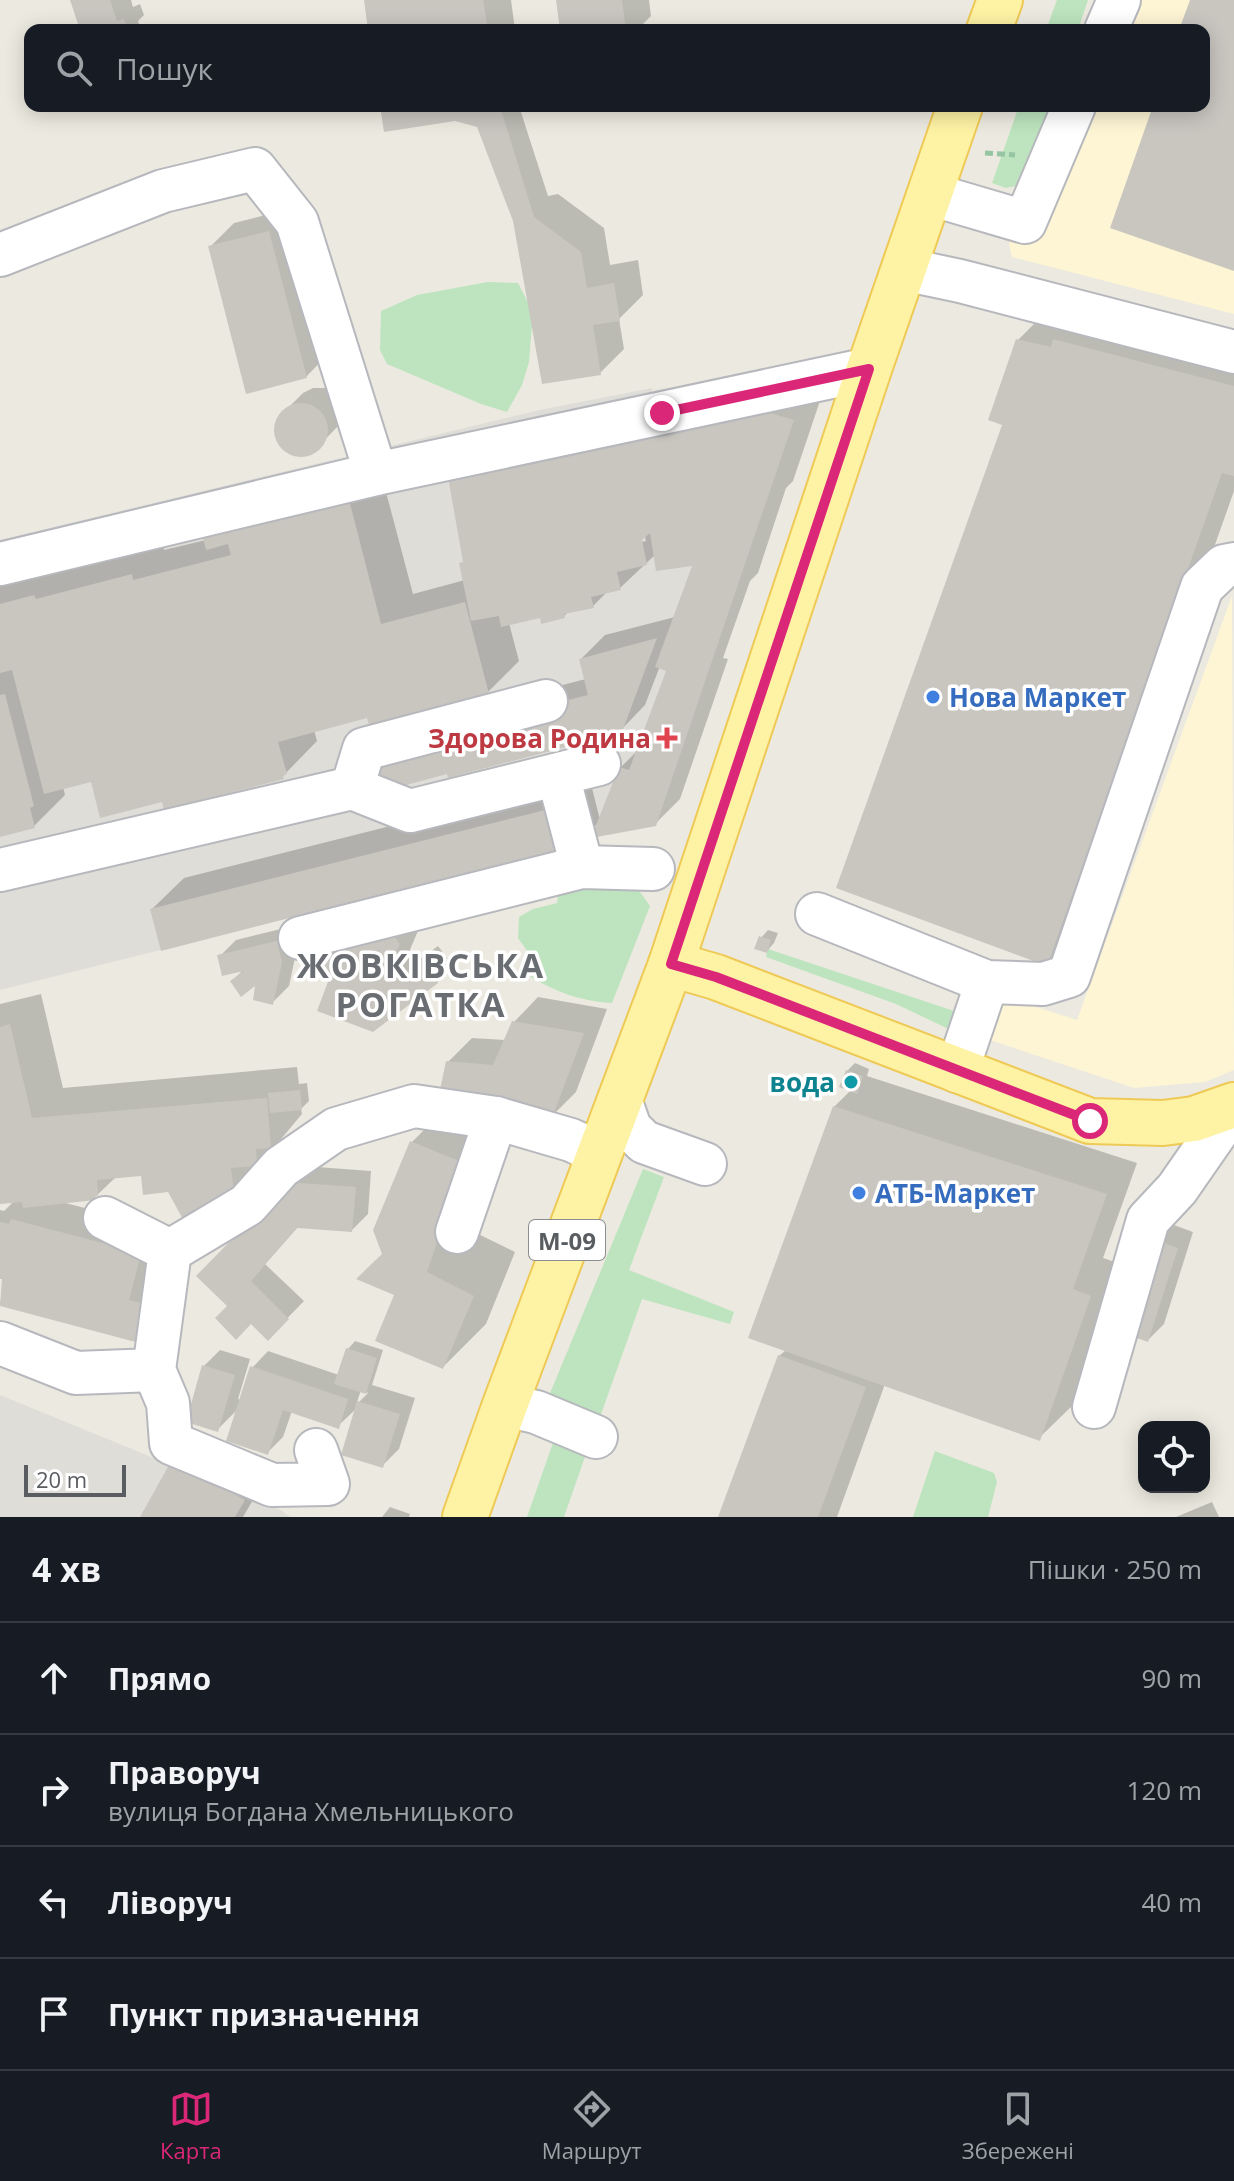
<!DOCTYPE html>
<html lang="uk">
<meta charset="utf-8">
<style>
:root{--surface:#171b24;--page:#20242c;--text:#f1f3f6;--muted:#9ea1a6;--line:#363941;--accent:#db2777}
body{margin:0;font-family:"Open Sans",sans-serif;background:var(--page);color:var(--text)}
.controls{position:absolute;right:24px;bottom:24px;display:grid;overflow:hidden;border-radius:16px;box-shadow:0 4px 20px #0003}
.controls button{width:72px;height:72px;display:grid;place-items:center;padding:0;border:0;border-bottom:2px solid var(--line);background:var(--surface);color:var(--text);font:40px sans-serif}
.scale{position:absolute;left:24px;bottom:20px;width:102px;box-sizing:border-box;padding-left:8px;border:4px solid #595d61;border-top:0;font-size:22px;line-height:28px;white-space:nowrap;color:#595d61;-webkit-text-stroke:6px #fff;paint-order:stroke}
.stop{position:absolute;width:24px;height:24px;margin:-18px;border:6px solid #db2777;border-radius:50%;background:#fff}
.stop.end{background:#db2777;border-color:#fff;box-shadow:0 2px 8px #0008}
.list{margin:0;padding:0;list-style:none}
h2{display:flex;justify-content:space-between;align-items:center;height:104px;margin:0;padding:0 32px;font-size:34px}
h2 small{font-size:26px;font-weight:400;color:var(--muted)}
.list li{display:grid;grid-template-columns:52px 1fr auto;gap:24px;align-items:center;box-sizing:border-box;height:112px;padding:0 32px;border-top:2px solid var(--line)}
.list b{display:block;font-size:30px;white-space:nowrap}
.list p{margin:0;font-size:26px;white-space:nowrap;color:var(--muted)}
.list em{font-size:26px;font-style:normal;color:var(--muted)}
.icon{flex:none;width:44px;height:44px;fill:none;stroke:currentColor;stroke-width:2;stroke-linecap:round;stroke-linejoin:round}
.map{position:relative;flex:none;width:1234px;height:1517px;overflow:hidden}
.search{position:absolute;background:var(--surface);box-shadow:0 4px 20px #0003;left:24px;right:24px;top:24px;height:88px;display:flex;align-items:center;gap:20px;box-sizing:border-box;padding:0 28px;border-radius:16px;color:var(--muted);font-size:30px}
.sheet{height:552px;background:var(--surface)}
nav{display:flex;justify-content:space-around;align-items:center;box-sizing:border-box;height:112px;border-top:2px solid var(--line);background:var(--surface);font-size:22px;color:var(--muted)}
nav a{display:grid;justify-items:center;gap:4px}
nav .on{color:var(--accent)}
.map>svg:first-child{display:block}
.commercial{fill:#fdf5d4}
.industrial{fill:#dfddd8}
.green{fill:#bde4be}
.shadow{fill:#0003;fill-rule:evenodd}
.building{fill:#c9c6c0}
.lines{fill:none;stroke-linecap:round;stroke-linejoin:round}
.minor-casing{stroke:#b6b8bd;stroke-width:46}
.major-casing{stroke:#efc956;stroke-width:48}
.path{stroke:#96c5a4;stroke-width:5;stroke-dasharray:8 4;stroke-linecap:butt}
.minor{stroke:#fff;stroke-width:42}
.major{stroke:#fef2a4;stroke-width:44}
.route{stroke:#db2777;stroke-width:10}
.shop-dot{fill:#3f7fe0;stroke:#fff;stroke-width:3}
.health-dot{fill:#e0444e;stroke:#fff;stroke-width:3}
.culture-dot{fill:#0f9aa8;stroke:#fff;stroke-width:3}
.labels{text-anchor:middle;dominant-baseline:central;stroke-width:7;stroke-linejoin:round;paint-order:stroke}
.shield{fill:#fff;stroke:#8b8e90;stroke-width:2}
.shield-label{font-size:24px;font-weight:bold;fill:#595d61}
.shop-label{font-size:26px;font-weight:bold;fill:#366cbe;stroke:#fff;text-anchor:start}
.health-label{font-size:26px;font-weight:bold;fill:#be3a42;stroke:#fff;text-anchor:end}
.culture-label{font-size:26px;font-weight:bold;fill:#0d838f;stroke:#fff;text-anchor:end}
.district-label{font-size:34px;font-weight:bold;letter-spacing:2px;fill:#6a6e73;stroke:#fff}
</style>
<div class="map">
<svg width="1234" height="1517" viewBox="0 0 1234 1517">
<rect width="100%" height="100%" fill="#eceae0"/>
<g class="commercial">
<path d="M1096 0H1234V314L1012 257 1009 244 1058 106H1204V30H1085Z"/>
<path d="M1232 596 1234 1070 1205 1082 1134 1088 984 1038 1002 996 1077 1020Z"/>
</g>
<g class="industrial">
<path d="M652 388 667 529 762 514 656 826 591 838 410 888 0 990V540L539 410Z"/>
<path d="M0 1395 281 1510 290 1517H0Z"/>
</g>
<g class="green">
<path d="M1057 0H1088L1078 30H1046Z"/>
<path d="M1019 106H1052L1020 185 1006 188 992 183Z"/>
<path d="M488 282 518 283 533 312 529 362 522 385 507 412 481 404 387 364 380 350 381 311 417 295Z"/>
<path d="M559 887 638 889 650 906 612 1003C580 1001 555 992 528 975V952L518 938 519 917 533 909 557 903Z"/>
<path d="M768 949 957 1012V1033L896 1004 766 957Z"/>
<path d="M643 1169 664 1177 629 1270 734 1312 730 1324 642 1299 599 1420 546 1403Z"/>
<path d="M554 1440 587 1451 564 1517H527Z"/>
<path d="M935 1451 994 1473 997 1482 988 1517H913Z"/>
</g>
<g class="shadow">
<path d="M72 0H131L133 7 140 4 144 15 138 21 140 27 147 25 148 30H82Z"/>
<path d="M366 0H511L515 30H370Z"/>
<path d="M558 0H649L651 16 637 30H562Z"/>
<path d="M382 106H519L548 196 558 194 604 228 610 265 638 260 643 295 619 319 624 349 600 373 515 219 478 125Z"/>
<path d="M293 208 330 352 306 377 210 247 234 223Z"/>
<path d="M1049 309 1234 346V491L1078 932 1047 964 1004 424 1018 340Z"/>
<path d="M313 388H325L334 394 340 424 315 450 305 455 294 454 284 449 277 440 275 429 278 418 303 393Z"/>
<path d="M824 389 793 481 786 488 758 573 750 581 723 658 728 659 680 799 655 824 599 822 569 852 374 894 375 897 405 893 423 919 409 952 416 954 411 966 438 946 453 966 437 982 373 1030 332 977 344 922 370 895 152 909 184 878 589 776 600 820 620 768 639 749 668 672 660 666 645 705 621 730 399 727 586 679 581 659 605 635 675 617 695 563 656 554 620 588 608 591 593 606 569 611 564 616H541L509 623 519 661 488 692 368 716 314 730 317 741 282 777 92 780 63 787 65 795 34 826 0 835V581L163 544 164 550 206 540 377 458 413 594 465 580V560L450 477ZM645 537 646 541 602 550Z"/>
<path d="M293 926 298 944 289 986 273 1002 259 981H232L245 968 220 956 236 940Z"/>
<path d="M768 930 778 933 774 943 767 951 761 938Z"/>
<path d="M41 994 63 1088 297 1067 299 1084 307 1083 309 1101 301 1109 302 1114 237 1192 169 1190 142 1174 117 1176 94 1198 62 1202 156 1227 142 1341 0 1304 5 1278 0 1276V1210L4 1211 14 1201 0 1202V1004Z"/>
<path d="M538 997 607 1009 576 1092 552 1116 448 1062 472 1038 506 1040 514 1022Z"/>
<path d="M855 1063 869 1069 867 1076 1137 1163 1103 1258 1121 1264 1071 1407 1039 1438 885 1384 837 1517H721L779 1356 786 1350 834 1107 851 1090 847 1071Z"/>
<path d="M436 1118 487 1139 470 1230 515 1252 486 1324 443 1367 397 1294 412 1142Z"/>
<path d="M312 1162 317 1167 371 1171 368 1214 352 1230 298 1227 265 1264 304 1301 268 1338 199 1276Z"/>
<path d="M1171 1224 1193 1232 1164 1324 1148 1340 1155 1240Z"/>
<path d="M355 1341 383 1350 372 1385 415 1398 399 1449 382 1466 358 1407 338 1426 292 1411 283 1437 267 1453 239 1408 218 1429 204 1366 220 1350 250 1359 238 1399 241 1400 252 1368 268 1351 339 1375 348 1349ZM361 1390 368 1393 356 1405Z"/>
<path d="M267 1476 243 1517H142L144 1510Z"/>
<path d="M1212 1502 1219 1517H1176Z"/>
<path d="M390 1507 410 1514 409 1517H382Z"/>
</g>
<g class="building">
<path d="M70 0H110L117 21 124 19 128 30H80Z"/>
<path d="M364 0H483L488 30H368Z"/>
<path d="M556 0H622L626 30H560Z"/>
<path d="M1190 0H1234V271L1110 228 1153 106H1204V30H1179Z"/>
<path d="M380 106H500L534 217 581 252 587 288 614 283 620 321 593 325 601 375 542 384 513 221 477 127 455 121 384 132Z"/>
<path d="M269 231 307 378 246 394 208 246Z"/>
<path d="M1016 339 1051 347 1053 339 1234 386V476L1222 473 1047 966 836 888 1002 425 988 420Z"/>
<circle cx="301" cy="430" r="27"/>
<path d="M754 408 794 420 656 826 591 838 619 767 629 770 666 671 655 667 692 566 656 571 650 533 642 540 647 565 617 572 621 590 591 597 594 608 564 614 565 618 541 624 540 618 501 627 499 616 471 621 459 563 463 562 448 477Z"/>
<path d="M346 488 381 624 465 602 489 694 369 725 367 718 278 742 287 774 283 776 284 779 164 810 162 802 100 818 91 782 44 794 12 670 0 673V604L34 595 36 599 132 574 133 580 231 555 228 544 206 550 200 525Z"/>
<path d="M657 638 622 732 448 778 447 774 384 791 373 750 588 695 579 659Z"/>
<path d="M5 694 34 806 30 808 35 828 0 837V695Z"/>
<path d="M557 807 570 854 412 895 410 887 161 951 150 909Z"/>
<path d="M381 917 400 944 387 976 393 978 392 983 421 960 438 983 373 1032 317 1011 329 979 320 975 342 921Z"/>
<path d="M759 936 771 940 767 953 754 949Z"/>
<path d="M277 941 282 962 273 1005 253 1000 255 986 241 997 230 981 244 971 222 976 217 955Z"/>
<path d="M512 1021 584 1033 552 1118 437 1104 446 1061 493 1065Z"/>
<path d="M10 1024 32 1118 267 1098 271 1148 256 1149 257 1166 231 1168 233 1184 238 1193 185 1223 168 1192 143 1195 141 1176 97 1180 98 1196H95V1200L23 1208 22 1202 0 1204V1027Z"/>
<path d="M846 1070 863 1076 857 1094 839 1087Z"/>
<path d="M300 1090 302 1110 270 1113 268 1093Z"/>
<path d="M833 1106 1107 1194 1073 1289 1091 1296 1040 1441 748 1338Z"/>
<path d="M410 1141 464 1163 427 1272 474 1296 443 1369 375 1341 394 1295 356 1279 382 1254 373 1230Z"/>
<path d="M294 1176 300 1183 356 1187 352 1232 297 1228 251 1281 289 1319 268 1341 251 1324 236 1340 215 1318 227 1306 196 1276Z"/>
<path d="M11 1219 133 1251 132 1255 140 1258 129 1300 153 1306 143 1344 0 1306 2 1279H0V1222L9 1224Z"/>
<path d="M1153 1239 1178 1248 1148 1342 1134 1337Z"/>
<path d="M346 1348 377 1358 366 1394 334 1384Z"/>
<path d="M778 1355 866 1387 818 1517H718Z"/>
<path d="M202 1365 235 1375 218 1432 186 1422Z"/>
<path d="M250 1366 348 1399 339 1429 283 1410 268 1455 226 1441Z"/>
<path d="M357 1401 400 1414 383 1468 341 1455Z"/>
<path d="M173 1458 245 1500 235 1517H140Z"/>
</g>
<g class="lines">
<g class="minor-casing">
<g id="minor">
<path d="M1106 30 1119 0"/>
<path d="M930 194 1025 222 1074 106"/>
<path d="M0 255 163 191 255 169 297 222 376 474"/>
<path d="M903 269 960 281 1234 352"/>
<path d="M0 564 376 474 869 369"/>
<path d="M558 775 582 867"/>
<path d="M352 788 410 811 599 764"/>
<path d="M0 870 352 788 364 749 546 701"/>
<path d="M817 914 987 982 1043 984 1069 976 1202 587 1224 566 1234 564"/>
<path d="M300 938 582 867 653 869"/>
<path d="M957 1071 987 982"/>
<path d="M620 1099 630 1128 644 1142 705 1164"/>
<path d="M105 1218 170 1251"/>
<path d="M457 1232 496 1118"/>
<path d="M0 1343 76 1373 154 1370"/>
<path d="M505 1405 536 1412 596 1437"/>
<path d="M1094 1407 1148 1220 1177 1189 1234 1107"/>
<path d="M316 1450 328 1484 272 1485 171 1443 168 1403 154 1370 170 1251 247 1205 281 1167 336 1129 414 1106 496 1118 571 1140 599 1153"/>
</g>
</g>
<g class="major-casing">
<g id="major">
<path d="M989 30 1000 0"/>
<path d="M671 964 716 977 1090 1121 1163 1123 1194 1119 1234 1105"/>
<path d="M465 1517 505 1405 671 964 869 369 960 106"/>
</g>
</g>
<path class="path" d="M985 153 1015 155"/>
<use href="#minor" class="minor"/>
<use href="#major" class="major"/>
</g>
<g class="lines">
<path class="route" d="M662 413 869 369 671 964 716 977 1090 1121"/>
</g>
<g class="shop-dot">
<circle cx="933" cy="697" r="8"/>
<circle cx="859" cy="1193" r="8"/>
</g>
<path class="health-dot" d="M663 726h8v8h8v8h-8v8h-8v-8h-8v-8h8z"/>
<circle class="culture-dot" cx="851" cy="1082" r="8"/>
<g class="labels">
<rect class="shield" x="529" y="1220" width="76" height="40" rx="6"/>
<g class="shield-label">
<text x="567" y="1240">М-09</text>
</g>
<g class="shop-label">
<text x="949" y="697">Нова Маркет</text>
<text x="875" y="1193">АТБ-Маркет</text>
</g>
<g class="health-label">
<text x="651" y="738">Здорова Родина</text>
</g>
<g class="culture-label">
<text x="835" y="1082">вода</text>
</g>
<g class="district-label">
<text x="421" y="965">ЖОВКІВСЬКА<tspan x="421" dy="39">РОГАТКА</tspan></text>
</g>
</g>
</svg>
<div class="controls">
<button><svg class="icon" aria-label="locate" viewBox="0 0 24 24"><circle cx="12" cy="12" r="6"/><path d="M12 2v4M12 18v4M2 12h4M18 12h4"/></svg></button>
</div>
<div class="scale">20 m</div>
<div class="stop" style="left:1090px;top:1121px"></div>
<div class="stop end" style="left:662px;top:413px"></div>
<div class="search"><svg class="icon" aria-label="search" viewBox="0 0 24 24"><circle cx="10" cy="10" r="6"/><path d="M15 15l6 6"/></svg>Пошук</div>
</div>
<section class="sheet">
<h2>4 хв<small>Пішки · 250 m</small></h2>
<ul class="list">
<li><svg class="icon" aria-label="ahead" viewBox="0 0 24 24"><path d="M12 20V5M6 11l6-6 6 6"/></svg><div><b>Прямо</b></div><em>90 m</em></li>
<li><svg class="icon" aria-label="right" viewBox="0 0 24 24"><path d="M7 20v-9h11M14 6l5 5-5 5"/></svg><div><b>Праворуч</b><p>вулиця Богдана Хмельницького</p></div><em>120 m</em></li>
<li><svg class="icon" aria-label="left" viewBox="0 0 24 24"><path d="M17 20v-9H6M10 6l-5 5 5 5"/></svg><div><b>Ліворуч</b></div><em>40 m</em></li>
<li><svg class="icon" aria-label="arrive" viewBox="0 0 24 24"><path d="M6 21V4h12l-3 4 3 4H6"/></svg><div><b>Пункт призначення</b></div></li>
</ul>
</section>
<nav>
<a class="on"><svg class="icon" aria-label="map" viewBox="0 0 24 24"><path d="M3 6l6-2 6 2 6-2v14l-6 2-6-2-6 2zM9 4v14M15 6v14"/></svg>Карта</a>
<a><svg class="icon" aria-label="directions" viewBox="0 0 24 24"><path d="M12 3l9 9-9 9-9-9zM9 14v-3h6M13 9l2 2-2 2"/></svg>Маршрут</a>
<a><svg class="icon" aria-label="saved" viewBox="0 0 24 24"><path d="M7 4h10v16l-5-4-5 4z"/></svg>Збережені</a>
</nav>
